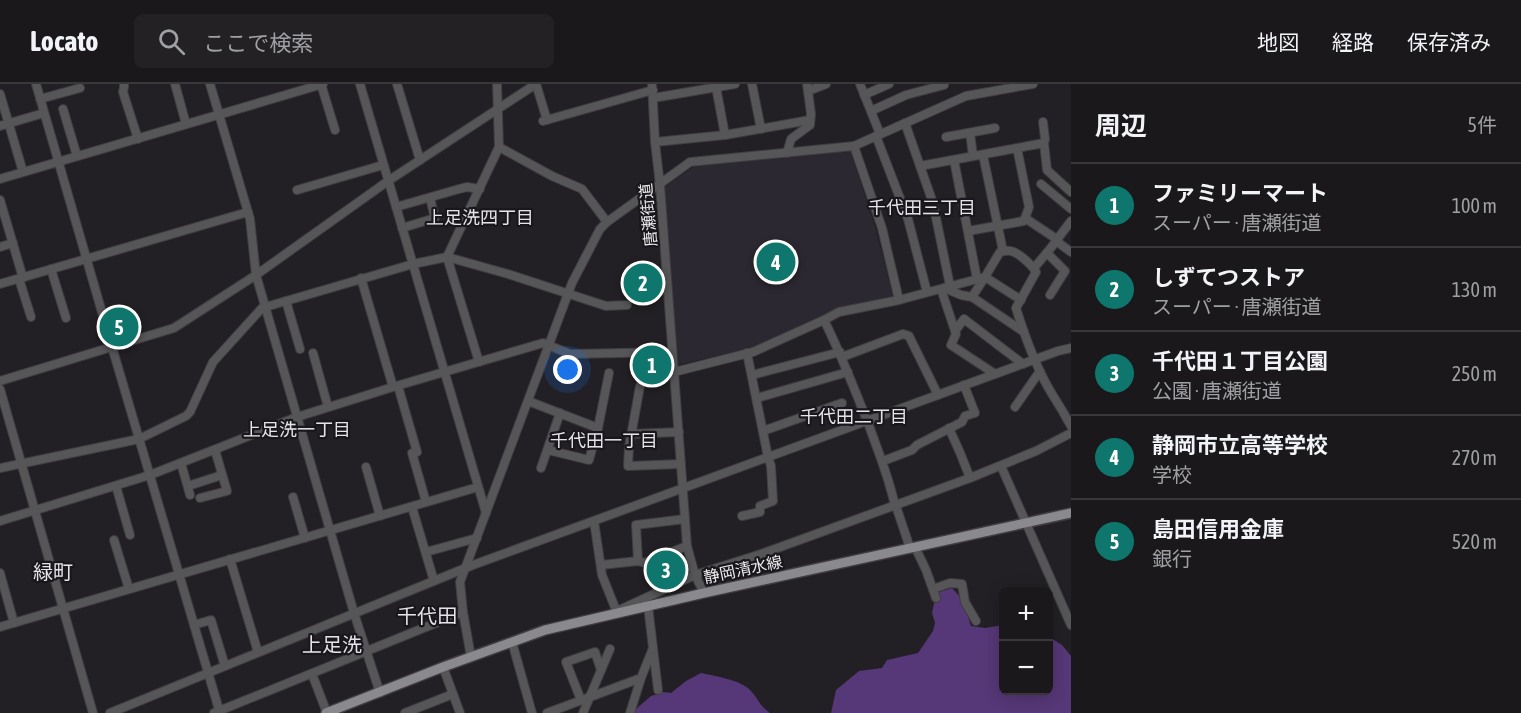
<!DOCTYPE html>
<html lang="ja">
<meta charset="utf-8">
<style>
:root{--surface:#1a181b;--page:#232124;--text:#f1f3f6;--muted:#9fa0a3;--line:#38373a;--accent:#0f766e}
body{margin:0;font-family:"Asap Condensed","Noto Sans JP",sans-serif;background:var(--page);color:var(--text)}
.controls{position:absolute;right:18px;bottom:18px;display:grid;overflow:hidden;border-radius:9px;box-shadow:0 3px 15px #0003}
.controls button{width:54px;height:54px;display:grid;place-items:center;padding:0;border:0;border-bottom:2px solid var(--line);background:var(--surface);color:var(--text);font:30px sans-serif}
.you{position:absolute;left:568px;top:286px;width:21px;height:21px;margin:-15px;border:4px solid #fff;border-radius:50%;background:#1a73e8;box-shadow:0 0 0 9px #1a73e833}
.badge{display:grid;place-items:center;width:39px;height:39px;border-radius:50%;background:var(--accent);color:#fff;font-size:20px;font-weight:700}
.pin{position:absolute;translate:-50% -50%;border:3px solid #fff;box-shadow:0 2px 6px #0006}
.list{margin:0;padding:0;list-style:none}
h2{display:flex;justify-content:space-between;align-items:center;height:78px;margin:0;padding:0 24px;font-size:26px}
h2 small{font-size:20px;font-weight:400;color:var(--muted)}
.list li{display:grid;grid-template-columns:39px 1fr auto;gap:18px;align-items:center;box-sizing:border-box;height:84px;padding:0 24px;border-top:2px solid var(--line)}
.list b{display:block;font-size:22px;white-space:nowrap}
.list p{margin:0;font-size:20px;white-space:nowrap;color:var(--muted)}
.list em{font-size:20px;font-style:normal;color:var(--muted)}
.icon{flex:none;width:33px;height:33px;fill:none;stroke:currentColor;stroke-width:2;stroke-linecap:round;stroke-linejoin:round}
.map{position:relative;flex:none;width:1071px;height:629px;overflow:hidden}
header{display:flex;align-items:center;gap:36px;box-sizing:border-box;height:84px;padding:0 30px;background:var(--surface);border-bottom:2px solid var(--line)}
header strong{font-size:28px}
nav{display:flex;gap:33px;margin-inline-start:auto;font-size:21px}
.search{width:420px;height:54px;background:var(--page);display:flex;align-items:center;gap:15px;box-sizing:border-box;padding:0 21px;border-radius:9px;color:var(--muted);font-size:22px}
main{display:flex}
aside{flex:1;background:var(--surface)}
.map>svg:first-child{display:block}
.built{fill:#2c2831}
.green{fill:#4c3962}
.forest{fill:#563777}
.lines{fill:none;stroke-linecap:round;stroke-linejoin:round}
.minor-casing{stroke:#3f3d40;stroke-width:10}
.major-casing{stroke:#3f3d40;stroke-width:12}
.minor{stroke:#565557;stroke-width:8}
.major{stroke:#8a898d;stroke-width:9}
.labels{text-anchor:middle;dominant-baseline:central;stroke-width:4.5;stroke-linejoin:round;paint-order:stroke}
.street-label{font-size:16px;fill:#eeecef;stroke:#19171b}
.neighbourhood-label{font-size:18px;fill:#e5e3e9;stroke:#19171b}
.quarter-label{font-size:20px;fill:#e5e3e9;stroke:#19171b}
</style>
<header>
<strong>Locato</strong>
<div class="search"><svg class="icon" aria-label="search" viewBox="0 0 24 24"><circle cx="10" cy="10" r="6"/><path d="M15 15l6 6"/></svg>ここで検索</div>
<nav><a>地図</a><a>経路</a><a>保存済み</a></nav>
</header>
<main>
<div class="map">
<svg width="1071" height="629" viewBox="0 0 1071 629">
<rect width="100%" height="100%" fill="#222024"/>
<path class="built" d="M850 65 875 143 893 212 836 226 753 264 676 281 663 104 693 83Z"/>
<path class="green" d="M668 471 678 495 663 500 653 477Z"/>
<g class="forest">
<path d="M952 504 963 516 971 542 985 544 1003 541 1004 606H1048L1049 553 1062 561 1071 572V629H831L836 606 859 587 882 584 887 576 918 569 933 547 935 539 932 529 936 509Z"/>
<path d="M701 589C714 592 742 596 751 607 759 616 759 621 770 629H634L636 625 651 612 663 608 671 609 686 597Z"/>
</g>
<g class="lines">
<g class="minor-casing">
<g id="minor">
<path d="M36 0 112 263 220 629"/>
<path d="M124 0V3L123 8 138 55"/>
<path d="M175 0 186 40"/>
<path d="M210 0 250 135 256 191 354 529 380 609"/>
<path d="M321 0 335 46"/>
<path d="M360 0 486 429"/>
<path d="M397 0 420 76"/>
<path d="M536 0 547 36"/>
<path d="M652 0 655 58 660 101 687 462 695 491 704 509"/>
<path d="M752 0 761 45"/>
<path d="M860 0 880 50"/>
<path d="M716 3 725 51"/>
<path d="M808 7 826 0"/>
<path d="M0 10 23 88"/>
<path d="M864 11 889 0"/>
<path d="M653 14 735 0"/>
<path d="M40 15 80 4"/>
<path d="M63 25 77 72"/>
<path d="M871 27 906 11 944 1"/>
<path d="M543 37 653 6"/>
<path d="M1043 38 1045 55 1044 59"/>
<path d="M905 39 933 119 950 202"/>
<path d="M0 42 44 29"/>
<path d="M970 49 973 72"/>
<path d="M876 52 908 135 927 208"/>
<path d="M946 53 995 44"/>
<path d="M655 58 725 51 810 36"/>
<path d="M854 62 882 144 899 216"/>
<path d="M499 63 552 92 582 105 607 138"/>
<path d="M787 69 791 55 810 41 811 30 807 0"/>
<path d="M983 71 1003 167"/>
<path d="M954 76 977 195"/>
<path d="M920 82 1044 59 1047 86 1071 108"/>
<path d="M0 95 323 0"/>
<path d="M1041 100 1071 125"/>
<path d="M297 106 383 81"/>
<path d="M0 116 23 194"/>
<path d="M396 123 459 105 467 103 480 105"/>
<path d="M1025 134 1058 156"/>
<path d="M402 144 435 134 430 114"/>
<path d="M968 147 1024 137 1029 123 1017 64"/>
<path d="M1056 157 1071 168"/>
<path d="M0 163 13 159"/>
<path d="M1047 169 1065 187 1050 211"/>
<path d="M1034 184 1050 165 1071 137"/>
<path d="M51 185 66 234"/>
<path d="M361 194 393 303"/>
<path d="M19 195 31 233"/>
<path d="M0 200 248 128"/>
<path d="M944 204 961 211 972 213 985 193 1021 216"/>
<path d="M941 205 955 247 964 235 1023 280"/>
<path d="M972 213 1024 248"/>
<path d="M286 217 300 265"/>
<path d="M824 236C841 270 854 304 868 339 878 367 889 393 895 422"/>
<path d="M955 247 956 250 951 261 995 290"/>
<path d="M313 269 328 323"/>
<path d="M842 273 903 250 909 252 938 311"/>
<path d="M479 278 447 173 499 63 497 0"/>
<path d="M674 288 753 268 824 236 839 228 899 216 985 193 1000 168C1004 167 1007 166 1011 167 1019 169 1032 181 1036 188L1016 224C1025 253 1036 284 1052 310 1059 321 1065 331 1071 342"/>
<path d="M752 291 840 268"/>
<path d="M0 297 174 244 256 191 388 97 536 0"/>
<path d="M398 302 417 368"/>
<path d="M640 302 629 363 628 382 681 380"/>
<path d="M0 305 93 629"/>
<path d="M757 314 848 288"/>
<path d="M528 317 598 344"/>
<path d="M1015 323 1040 287"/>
<path d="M949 344 961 371 970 394"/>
<path d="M763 347 842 319"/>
<path d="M631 350 679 348"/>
<path d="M548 366 589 376 598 344 609 289"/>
<path d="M412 369 426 418"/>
<path d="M883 377 912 366 917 361 962 338 965 332 975 329 964 301"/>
<path d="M181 379 190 411"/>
<path d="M1001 382 1071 541"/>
<path d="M366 383 380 432"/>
<path d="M0 384 139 355 186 332 190 328 213 278 262 224 413 180 447 173 508 190 606 222 627 221"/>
<path d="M541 384 560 329"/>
<path d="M116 402 130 451"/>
<path d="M188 402 222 391"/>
<path d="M293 413 305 454"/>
<path d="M200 414 227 407 215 366"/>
<path d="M896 422 910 464"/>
<path d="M412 423 434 497"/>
<path d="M742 432 760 428V422L773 417 771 382 768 373 747 269"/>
<path d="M0 437 150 391 297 333 393 303 543 259 570 270 672 268"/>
<path d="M594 437 602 491 616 526"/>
<path d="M114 456 129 505"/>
<path d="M915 463 926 486 936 514"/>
<path d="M426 468 477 454"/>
<path d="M230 475 258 568"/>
<path d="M638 477 636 441 685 435"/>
<path d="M601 481 638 477 645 479 687 462"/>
<path d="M0 489 14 539"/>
<path d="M933 505 950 499 962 500 965 518 976 537"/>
<path d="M648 522 658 606"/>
<path d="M615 528 695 491 761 470 970 394 1036 367 1071 349"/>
<path d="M194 541 211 536 225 582"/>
<path d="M0 543 478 403"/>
<path d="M512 558 532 629"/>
<path d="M471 573 463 528 460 498 572 199 600 145 607 138 690 78 854 62 966 12 1033 0"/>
<path d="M443 583 460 629"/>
<path d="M312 590 327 629"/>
<path d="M581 616 566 578 595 568 601 586"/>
<path d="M110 629 473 481 1058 267 1071 264"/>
<path d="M214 629 463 528"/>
<path d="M405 629 453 610"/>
<path d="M547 629 641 594 653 564"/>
<path d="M583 629 610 565"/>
<path d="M630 629 641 594"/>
</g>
</g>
<g class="major-casing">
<path id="major" d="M326 629 443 583 545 546 704 509 1071 429"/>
</g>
<use href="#minor" class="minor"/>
<use href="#major" class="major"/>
</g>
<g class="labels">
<g class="street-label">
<text transform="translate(648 131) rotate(-95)">唐瀬街道</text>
<text transform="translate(743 485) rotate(-12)">静岡清水線</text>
</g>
<g class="neighbourhood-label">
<text x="922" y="123">千代田三丁目</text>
<text x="480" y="133">上足洗四丁目</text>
<text x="854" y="332">千代田二丁目</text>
<text x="297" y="345">上足洗一丁目</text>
<text x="604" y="356">千代田一丁目</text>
</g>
<g class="quarter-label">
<text x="53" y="487">緑町</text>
<text x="427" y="531">千代田</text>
<text x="332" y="560">上足洗</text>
</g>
</g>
</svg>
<div class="controls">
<button>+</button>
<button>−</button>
</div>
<div class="you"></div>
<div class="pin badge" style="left:652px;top:281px">1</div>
<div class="pin badge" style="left:643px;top:199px">2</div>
<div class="pin badge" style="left:666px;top:486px">3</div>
<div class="pin badge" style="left:776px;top:178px">4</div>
<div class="pin badge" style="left:119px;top:243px">5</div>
</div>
<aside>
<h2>周辺<small>5件</small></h2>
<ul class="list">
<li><span class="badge">1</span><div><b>ファミリーマート</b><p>スーパー · 唐瀬街道</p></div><em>100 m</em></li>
<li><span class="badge">2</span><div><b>しずてつストア</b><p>スーパー · 唐瀬街道</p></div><em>130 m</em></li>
<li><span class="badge">3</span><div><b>千代田１丁目公園</b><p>公園 · 唐瀬街道</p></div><em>250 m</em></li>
<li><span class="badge">4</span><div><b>静岡市立高等学校</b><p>学校</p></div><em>270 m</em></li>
<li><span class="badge">5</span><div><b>島田信用金庫</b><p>銀行</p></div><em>520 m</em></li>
</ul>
</aside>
</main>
